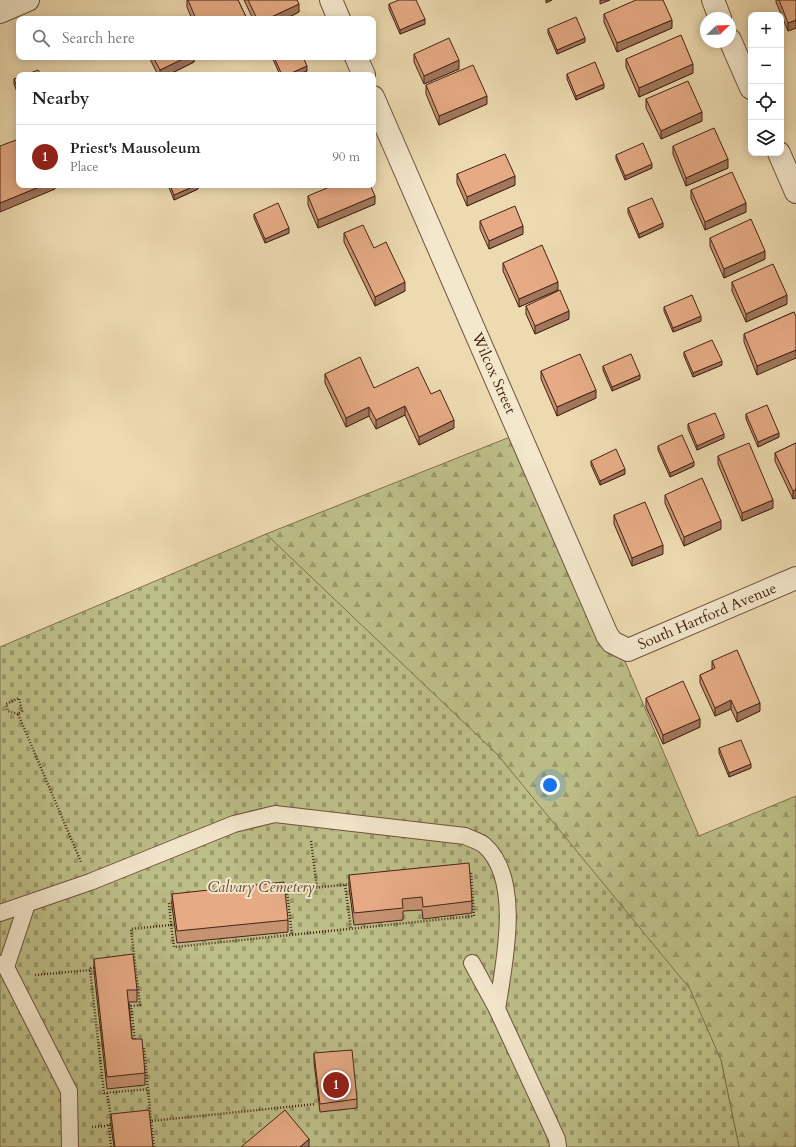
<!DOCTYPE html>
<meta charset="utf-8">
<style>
:root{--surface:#fff;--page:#f2f2f2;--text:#222;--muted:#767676;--line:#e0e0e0;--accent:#8f2418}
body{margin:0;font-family:Cardo,serif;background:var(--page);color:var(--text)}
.controls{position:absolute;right:12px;top:12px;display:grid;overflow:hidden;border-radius:8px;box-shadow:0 2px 10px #0003}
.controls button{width:36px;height:36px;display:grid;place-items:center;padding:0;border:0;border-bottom:1px solid var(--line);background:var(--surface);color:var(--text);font:20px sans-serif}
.compass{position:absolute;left:700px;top:12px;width:36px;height:36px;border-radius:50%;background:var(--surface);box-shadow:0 2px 10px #0003;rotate:67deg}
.you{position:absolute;left:550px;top:785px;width:14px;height:14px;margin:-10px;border:3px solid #fff;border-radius:50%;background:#1a73e8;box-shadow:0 0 0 6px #1a73e833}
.badge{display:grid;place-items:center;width:26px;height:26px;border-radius:50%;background:var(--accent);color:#fff;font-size:13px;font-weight:700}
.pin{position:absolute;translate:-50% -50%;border:2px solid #fff;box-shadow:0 1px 4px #0006}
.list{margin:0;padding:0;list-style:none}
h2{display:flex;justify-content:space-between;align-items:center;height:52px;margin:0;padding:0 16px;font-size:17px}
h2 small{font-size:13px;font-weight:400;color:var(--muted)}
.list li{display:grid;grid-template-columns:26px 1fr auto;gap:12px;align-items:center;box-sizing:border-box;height:64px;padding:0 16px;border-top:1px solid var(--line)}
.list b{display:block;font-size:15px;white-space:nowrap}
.list p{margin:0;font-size:13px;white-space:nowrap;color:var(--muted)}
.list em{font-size:13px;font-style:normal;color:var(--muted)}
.icon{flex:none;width:22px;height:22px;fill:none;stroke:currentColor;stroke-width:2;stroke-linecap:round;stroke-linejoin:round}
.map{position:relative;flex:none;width:796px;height:1147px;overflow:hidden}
.search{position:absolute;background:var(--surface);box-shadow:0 2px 10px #0003;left:16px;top:16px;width:360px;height:44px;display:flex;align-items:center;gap:10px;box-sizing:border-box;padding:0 14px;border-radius:8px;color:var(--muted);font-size:15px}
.panel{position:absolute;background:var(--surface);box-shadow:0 2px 10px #0003;left:16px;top:72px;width:360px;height:116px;border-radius:8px}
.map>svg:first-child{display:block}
.forest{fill:url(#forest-firs);stroke:#82704e}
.cemetery{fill:url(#cemetery-stones);stroke:#82704e}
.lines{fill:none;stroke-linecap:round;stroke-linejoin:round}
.lane-casing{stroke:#70513b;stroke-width:18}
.street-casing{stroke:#70513b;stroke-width:24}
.path{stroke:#462314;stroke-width:2.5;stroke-dasharray:1 2;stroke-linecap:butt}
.lane{stroke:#f3e7cc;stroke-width:16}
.street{stroke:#f3e7cc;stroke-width:22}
.wall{fill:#c69372;stroke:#462314}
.shaded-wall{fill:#a1785d;stroke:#462314}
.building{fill:#e6ab85;stroke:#462314}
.labels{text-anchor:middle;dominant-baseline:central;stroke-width:4;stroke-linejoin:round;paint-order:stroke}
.street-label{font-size:15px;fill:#462314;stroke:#f3e7cc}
.park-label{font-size:15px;font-style:italic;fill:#644a31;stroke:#f3e7cc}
</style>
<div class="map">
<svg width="796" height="1147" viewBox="0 0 796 1147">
<defs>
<pattern id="forest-firs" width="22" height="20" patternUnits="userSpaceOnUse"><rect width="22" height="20" fill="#bdbe88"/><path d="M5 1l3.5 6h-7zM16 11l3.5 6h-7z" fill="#9b9a6e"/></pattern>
<pattern id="cemetery-stones" width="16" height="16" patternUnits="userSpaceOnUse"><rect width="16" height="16" fill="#bdbe88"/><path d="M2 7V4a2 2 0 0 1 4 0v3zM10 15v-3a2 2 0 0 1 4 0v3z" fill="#9b9a6e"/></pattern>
</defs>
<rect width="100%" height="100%" fill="#eddab0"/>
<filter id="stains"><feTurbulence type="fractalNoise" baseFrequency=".005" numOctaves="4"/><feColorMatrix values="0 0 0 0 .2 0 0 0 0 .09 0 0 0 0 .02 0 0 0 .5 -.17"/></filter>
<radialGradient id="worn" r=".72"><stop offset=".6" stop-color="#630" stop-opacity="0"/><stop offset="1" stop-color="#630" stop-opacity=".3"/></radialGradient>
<path class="forest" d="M520 433 619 647 699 836 796 796V1147H739L721 1060 266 534Z"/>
<path class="cemetery" d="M266 534 497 754 690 989 721 1060 739 1147H0V647Z"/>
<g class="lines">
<g class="lane-casing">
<g id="lane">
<path d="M0 913 90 882 234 824 275 814 465 836C471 839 479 841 484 845 523 879 504 964 497 1009"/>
<path d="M472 963 497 1009 557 1139 558 1147"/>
<path d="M0 964 6 967 69 1091 70 1147"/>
<path d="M6 967 27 904"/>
</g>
</g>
<g class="street-casing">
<g id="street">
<path d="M331 0 339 19"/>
<path d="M713 0 720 18"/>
<path d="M0 12 28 0"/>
<path d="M730 40 751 88"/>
<path d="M356 57 364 75"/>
<path d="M373 97 607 635 612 642 628 650 796 578"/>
<path d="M779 153 796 192"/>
</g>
</g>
<g class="path">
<path d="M18 714 8 711 6 704 19 698 22 711 18 714 81 862"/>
<path d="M311 841 317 888"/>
<path d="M345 885 351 929"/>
<path d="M283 891 351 884"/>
<path d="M287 891 292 935"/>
<path d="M171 925 169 903 174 902"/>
<path d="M97 967 91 968 90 970 104 1093 148 1089"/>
<path d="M35 975 90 970"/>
<path d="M135 1042 131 1006 140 1005 131 929 171 925 174 947 474 916 471 872H468"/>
<path d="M139 1047H144L151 1121"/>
<path d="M107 1093 112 1124"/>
<path d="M109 1125 111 1147"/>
<path d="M92 1127 105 1126 115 1122"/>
<path d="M154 1147 151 1121 316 1104"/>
</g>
<use href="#lane" class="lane"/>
<use href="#street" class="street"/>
</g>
<g class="wall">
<path d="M187 0H238L247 19H192L187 7Z"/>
<path d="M244 0H297L299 12 285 19H253Z"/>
<path d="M776 0H796V28L788 31 776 2Z"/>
<path d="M389 4 425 24 400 34 389 9Z"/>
<path d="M604 14 672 28 617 52 604 22Z"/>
<path d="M548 29 585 42 557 54 548 33Z"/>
<path d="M414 54 459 69 424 84 414 62Z"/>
<path d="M149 57H194V62L168 75H158Z"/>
<path d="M272 57H303L307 71 297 75H280Z"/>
<path d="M626 59 693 73 639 97 626 67Z"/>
<path d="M567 74 604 88 576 100 567 79Z"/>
<path d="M19 77V97L14 84V79Z"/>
<path d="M426 85 487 104 439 125 426 94Z"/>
<path d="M646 99 702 121 661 139 646 108Z"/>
<path d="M673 146 728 168 686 186 673 154Z"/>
<path d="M616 155 652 168 625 180 616 159Z"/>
<path d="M457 174 515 185 467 206 457 183Z"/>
<path d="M168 185H198V189L174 200Z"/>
<path d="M691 190 746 212 705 230 691 198Z"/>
<path d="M308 196 375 204 318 228 308 205Z"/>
<path d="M628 208 663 227 639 238 628 213Z"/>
<path d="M254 214 289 233 265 243 254 218Z"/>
<path d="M480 221 523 234 489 249 480 229Z"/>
<path d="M344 233 374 248 405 291 375 306 344 242Z"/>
<path d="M710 238 765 259 724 278 710 246Z"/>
<path d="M503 263 558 290 519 307 503 271Z"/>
<path d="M732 282 787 304 746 322 732 291Z"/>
<path d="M526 306 569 319 535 334 526 314Z"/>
<path d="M664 307 701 321 673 332 664 311Z"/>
<path d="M794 312 757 375 744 342V334Z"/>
<path d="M684 352 722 365 693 377 684 356Z"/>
<path d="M603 366 640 379 612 391 603 370Z"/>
<path d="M541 371 596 398 557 416 541 379Z"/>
<path d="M325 374 374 388 431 394 454 428 419 445 405 415 376 429 369 416 346 427 325 383Z"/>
<path d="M746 414 779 437 758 447 746 419Z"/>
<path d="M688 424 724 438 697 450 688 429Z"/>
<path d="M796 443 793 499 775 461V453Z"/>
<path d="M658 446 694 466 670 477 658 450Z"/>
<path d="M718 456 773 508 742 521 718 464Z"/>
<path d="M591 461 625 474 600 485 591 465Z"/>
<path d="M665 495 721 529 684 546 665 503Z"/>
<path d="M614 515 663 554 632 566 614 524Z"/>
<path d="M712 661 760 711 737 722 731 709 715 716 700 683V675L712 670Z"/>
<path d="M646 698 700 727 663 744 646 707Z"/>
<path d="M719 748 751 768 729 777 719 753Z"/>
<path d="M349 875 472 901V913L423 919 422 910 403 911V920L354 925 349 887Z"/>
<path d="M172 894 288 920V932L177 943 172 906Z"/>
<path d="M94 959 137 990V1002H129L132 1039 145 1073V1085L107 1089 94 971Z"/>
<path d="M314 1053 357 1099V1108L320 1112 314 1062Z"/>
<path d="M111 1114 153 1147H114L111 1126Z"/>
</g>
<g class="shaded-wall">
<path d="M546 0H552L546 3Z"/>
<path d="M600 0H610L600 4Z"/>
<path d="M299 4V12L285 19H267Z"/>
<path d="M425 19V24L400 34V30Z"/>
<path d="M672 20V28L617 52V43Z"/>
<path d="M796 20V28L788 31V23Z"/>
<path d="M585 38V42L557 54V50Z"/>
<path d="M187 57H194V62L168 75H160V70Z"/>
<path d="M459 60V69L424 84V76Z"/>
<path d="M693 64V73L639 97V88Z"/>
<path d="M307 66V71L297 75H287Z"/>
<path d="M604 84V88L576 100V96Z"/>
<path d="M487 96V104L439 125V116Z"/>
<path d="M702 112V121L661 139V131Z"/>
<path d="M728 159V168L686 186V178Z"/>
<path d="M652 164V168L625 180V176Z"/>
<path d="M515 176V185L467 206V197Z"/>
<path d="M44 185H55V189L0 212V203Z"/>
<path d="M197 185H198V189L174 200V195Z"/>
<path d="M375 196V204L318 228V220Z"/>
<path d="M746 203V212L705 230V222Z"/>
<path d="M663 223V227L639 238V234Z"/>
<path d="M523 226V234L489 249V241Z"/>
<path d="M289 228V233L265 243V239Z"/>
<path d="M765 251V259L724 278V269Z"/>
<path d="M405 282V291L375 306V297Z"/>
<path d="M558 282V290L519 307V299Z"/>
<path d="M787 295V304L746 322V314Z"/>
<path d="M569 311V319L535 334V326Z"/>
<path d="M701 316V321L673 332V328Z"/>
<path d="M796 350V358L757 375V366Z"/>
<path d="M722 361V365L693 377V373Z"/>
<path d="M640 375V379L612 391V387Z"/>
<path d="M596 390V398L557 416V407Z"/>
<path d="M405 406V415L376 429V420Z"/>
<path d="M369 407V416L346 427V418Z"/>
<path d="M454 420V428L419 445V437Z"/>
<path d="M779 433V437L758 447V442Z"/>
<path d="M724 434V438L697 450V446Z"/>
<path d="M694 462V466L670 477V473Z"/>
<path d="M625 469V474L600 485V481Z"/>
<path d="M796 489V498L793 499V491Z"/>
<path d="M773 500V508L742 521V513Z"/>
<path d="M721 521V529L684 546V537Z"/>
<path d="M663 545V554L632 566V558Z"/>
<path d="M731 700V709L715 716V708Z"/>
<path d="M760 703V711L737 722V713Z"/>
<path d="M700 719V727L663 744V735Z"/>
<path d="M751 764V768L729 777V773Z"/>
<path d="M309 1139V1147H300Z"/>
</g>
<g class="building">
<path d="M188 0H238L247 19H196Z"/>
<path d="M248 0H297L299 4 267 19H257Z"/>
<path d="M399 0H416L425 19 400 30 389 4Z"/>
<path d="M636 0H663L672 20 617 43 604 14Z"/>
<path d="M779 0H796V20L788 23Z"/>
<path d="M576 17 585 38 557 50 548 29Z"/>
<path d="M681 35 693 64 639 88 626 59Z"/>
<path d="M449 38 459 60 424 76 414 54Z"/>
<path d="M153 57H187L160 70Z"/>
<path d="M274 57H303L307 66 287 75H282Z"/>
<path d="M595 62 604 84 576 96 567 74Z"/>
<path d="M473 65 487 96 439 116 426 85Z"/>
<path d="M38 70 41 75H25Z"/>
<path d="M19 77V93L14 79Z"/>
<path d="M688 81 702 112 661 131 646 99Z"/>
<path d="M714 128 728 159 686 178 673 146Z"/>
<path d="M19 139V185H44L0 203V146Z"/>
<path d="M643 143 652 164 625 176 616 155Z"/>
<path d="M505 154 515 176 467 197 457 174Z"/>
<path d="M732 172 746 203 705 222 691 190Z"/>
<path d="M170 185H197L174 195Z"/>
<path d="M334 185H370L375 196 318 220 308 196Z"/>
<path d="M652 198 663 223 639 234 628 208Z"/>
<path d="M278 203 289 228 265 239 254 214Z"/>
<path d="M515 206 523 226 489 241 480 221Z"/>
<path d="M751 219 765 251 724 269 710 238Z"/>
<path d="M363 225 374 248 386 242 405 282 375 297 344 233Z"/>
<path d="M542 245 558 282 519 299 503 263Z"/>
<path d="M773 264 787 295 746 314 732 282Z"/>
<path d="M560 290 569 311 535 326 526 306Z"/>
<path d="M692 295 701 316 673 328 664 307Z"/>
<path d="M794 312 796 317V350L757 366 744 334Z"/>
<path d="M712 340 722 361 693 373 684 352Z"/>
<path d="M580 354 596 390 557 407 541 371Z"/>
<path d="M631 354 640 375 612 387 603 366Z"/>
<path d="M360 357 374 388 418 367 431 394 440 390 454 420 419 437 405 406 376 420 369 407 346 418 325 374Z"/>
<path d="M767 405 779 433 758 442 746 414Z"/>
<path d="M715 413 724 434 697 446 688 424Z"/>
<path d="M682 435 694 462 670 473 658 446Z"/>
<path d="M749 443 773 500 742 513 718 456Z"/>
<path d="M796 443V489L793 491 775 453Z"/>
<path d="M616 449 625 469 600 481 591 461Z"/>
<path d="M702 478 721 521 684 537 665 495Z"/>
<path d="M645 502 663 545 632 558 614 515Z"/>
<path d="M737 650 760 703 737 713 731 700 715 708 700 675 715 668 712 661Z"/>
<path d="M683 681 700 719 663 735 646 698Z"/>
<path d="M741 740 751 764 729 773 719 748Z"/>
<path d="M469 863 472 901 423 907 422 897 402 899 403 908 354 913 349 875Z"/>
<path d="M284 882 288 920 177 931 172 894Z"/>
<path d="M133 954 137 990H127L132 1039H142L145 1073 107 1077 94 959Z"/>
<path d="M352 1050 357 1099 320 1104 314 1053Z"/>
<path d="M149 1110 153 1147H115L111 1114Z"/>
<path d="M285 1110 309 1139 300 1147H241Z"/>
</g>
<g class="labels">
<g class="street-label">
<text transform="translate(494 373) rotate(66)">Wilcox Street</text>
<text transform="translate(707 616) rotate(-23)">South Hartford Avenue</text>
</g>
<g class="park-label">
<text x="261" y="887">Calvary Cemetery</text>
</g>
</g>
<rect width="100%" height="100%" filter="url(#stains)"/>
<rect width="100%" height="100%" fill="url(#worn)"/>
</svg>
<div class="controls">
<button>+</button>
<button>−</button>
<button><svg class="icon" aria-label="locate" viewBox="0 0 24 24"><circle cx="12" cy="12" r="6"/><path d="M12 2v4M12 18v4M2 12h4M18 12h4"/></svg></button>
<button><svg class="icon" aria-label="layers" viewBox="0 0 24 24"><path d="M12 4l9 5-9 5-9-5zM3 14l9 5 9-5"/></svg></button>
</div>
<svg class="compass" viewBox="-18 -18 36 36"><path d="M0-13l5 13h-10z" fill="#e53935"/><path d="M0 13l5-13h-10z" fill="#767676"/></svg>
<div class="you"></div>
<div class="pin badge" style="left:336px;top:1085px">1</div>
<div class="search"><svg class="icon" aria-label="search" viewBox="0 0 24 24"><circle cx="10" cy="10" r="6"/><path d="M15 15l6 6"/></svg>Search here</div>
<section class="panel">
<h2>Nearby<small></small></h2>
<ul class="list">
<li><span class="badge">1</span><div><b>Priest's Mausoleum</b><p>Place</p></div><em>90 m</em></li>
</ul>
</section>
</div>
